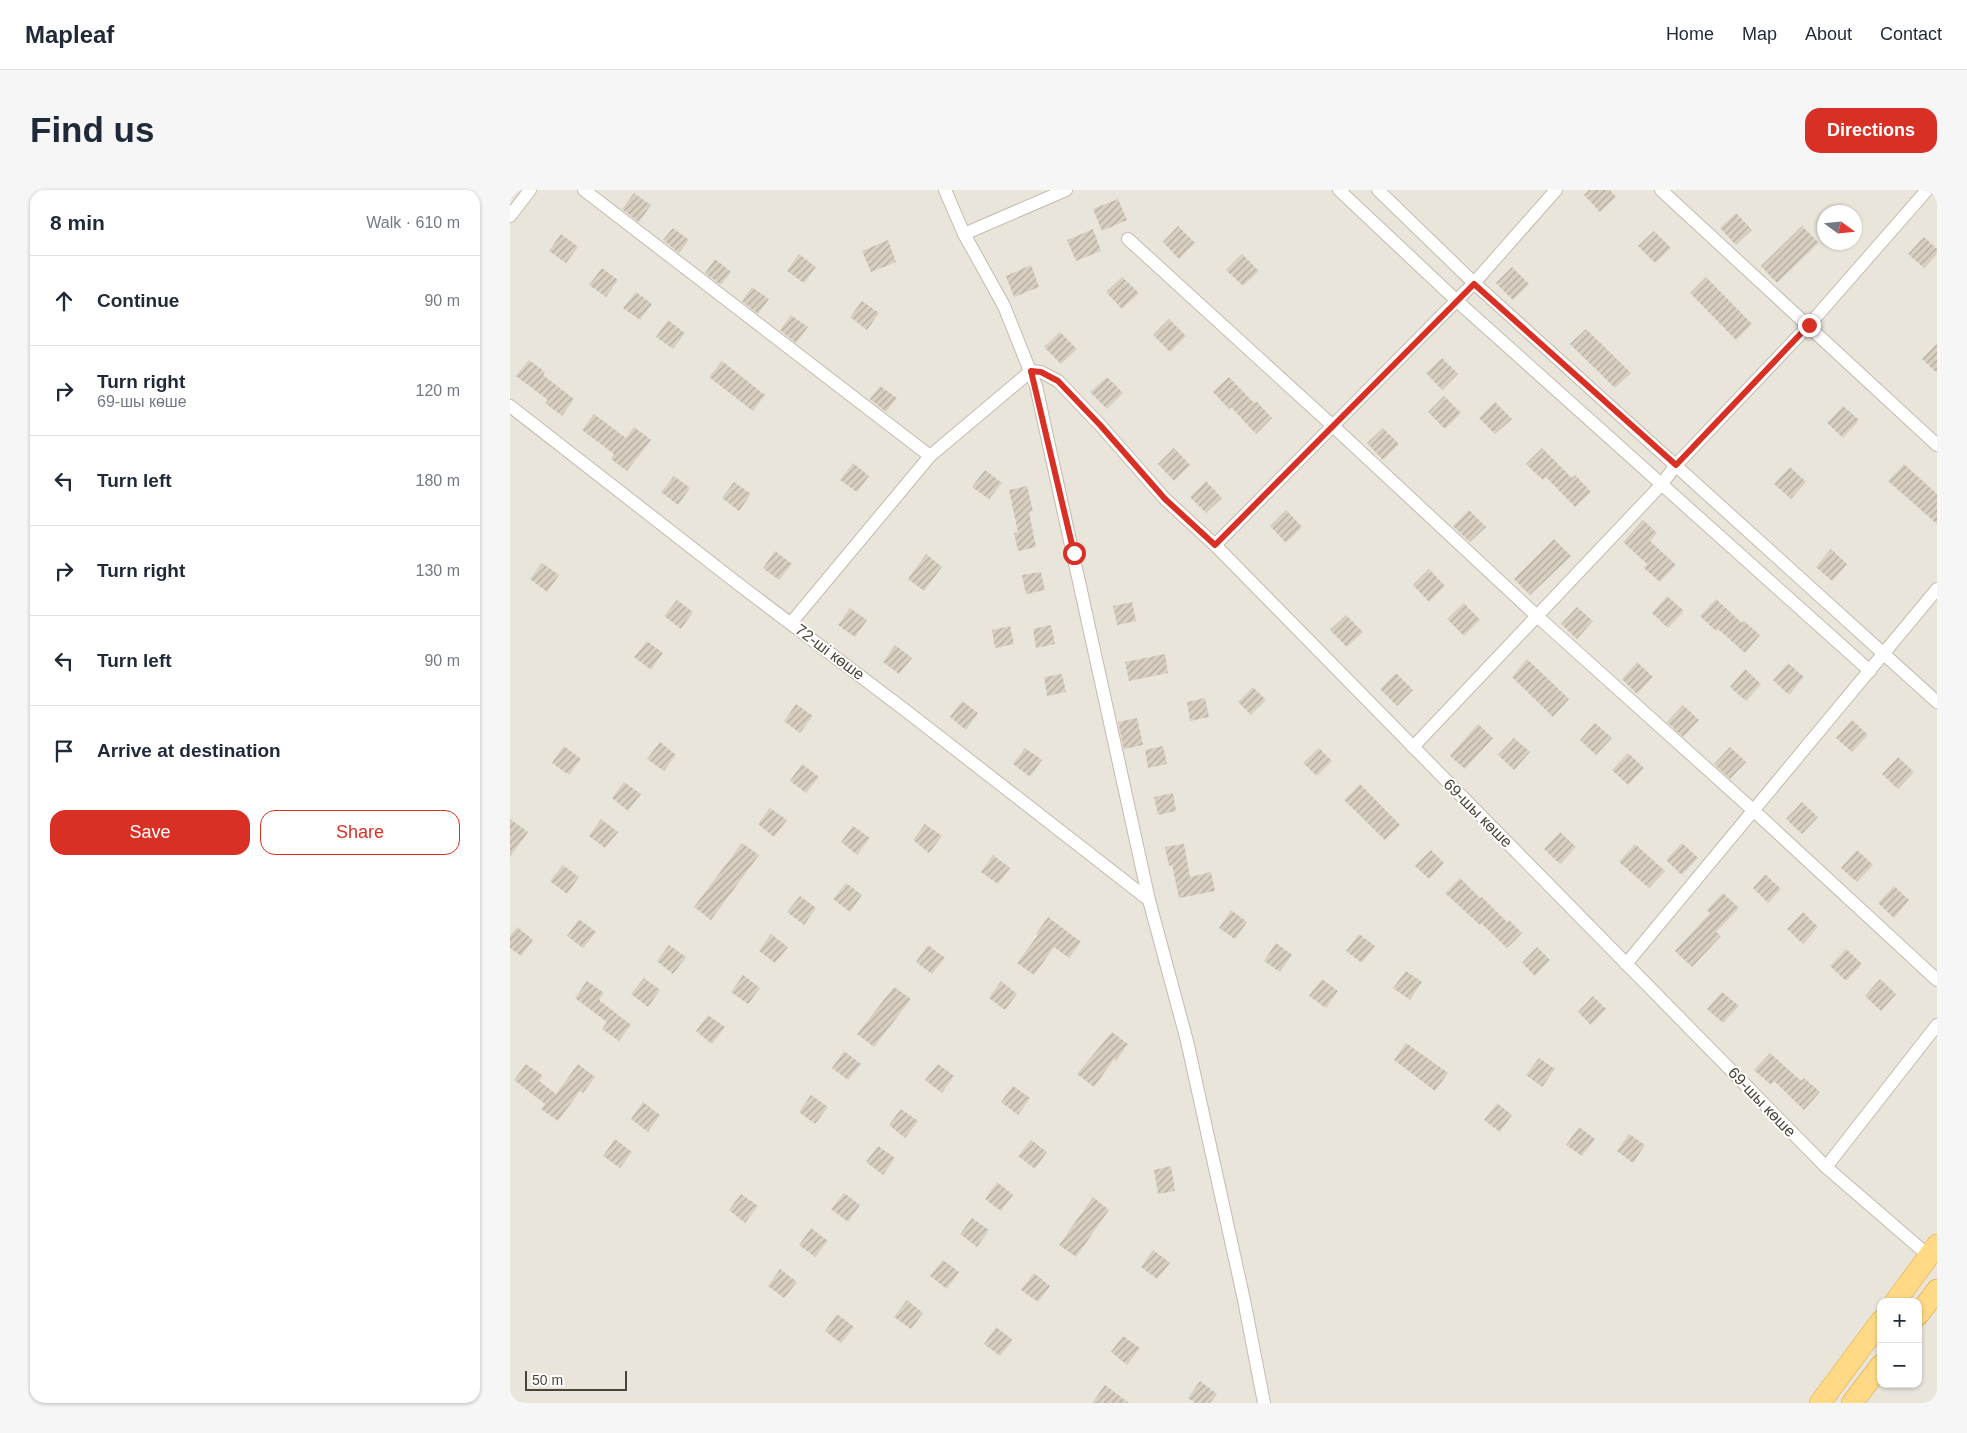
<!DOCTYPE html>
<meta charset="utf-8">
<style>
:root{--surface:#fff;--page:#f6f6f7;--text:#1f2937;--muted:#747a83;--line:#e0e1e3;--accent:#d93025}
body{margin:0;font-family:Arial,sans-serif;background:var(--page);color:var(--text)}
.controls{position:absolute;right:15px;bottom:15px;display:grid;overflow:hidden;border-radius:10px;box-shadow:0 1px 4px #0004}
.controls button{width:45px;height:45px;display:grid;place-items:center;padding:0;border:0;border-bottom:1px solid var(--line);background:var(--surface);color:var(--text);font:25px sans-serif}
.compass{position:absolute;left:1307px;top:15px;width:45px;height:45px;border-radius:50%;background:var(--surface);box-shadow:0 1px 4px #0004;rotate:105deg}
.scale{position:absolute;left:15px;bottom:12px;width:102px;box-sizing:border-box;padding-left:5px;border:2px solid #4b4439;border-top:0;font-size:14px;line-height:18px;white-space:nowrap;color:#4b4439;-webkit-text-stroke:4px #fff;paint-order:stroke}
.stop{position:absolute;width:15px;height:15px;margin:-11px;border:4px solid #d93025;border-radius:50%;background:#fff}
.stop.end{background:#d93025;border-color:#fff;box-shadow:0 1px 5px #0008}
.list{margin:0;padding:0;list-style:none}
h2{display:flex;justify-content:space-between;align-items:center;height:65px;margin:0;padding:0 20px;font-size:21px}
h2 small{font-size:16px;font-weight:400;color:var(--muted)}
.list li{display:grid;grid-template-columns:32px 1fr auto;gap:15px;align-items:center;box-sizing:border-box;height:90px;padding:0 20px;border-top:1px solid var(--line)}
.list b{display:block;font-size:19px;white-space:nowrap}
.list p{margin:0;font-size:16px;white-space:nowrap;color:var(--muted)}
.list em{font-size:16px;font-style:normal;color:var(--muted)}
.actions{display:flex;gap:10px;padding:15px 20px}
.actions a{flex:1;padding:11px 0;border:1px solid var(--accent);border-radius:15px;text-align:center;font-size:18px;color:var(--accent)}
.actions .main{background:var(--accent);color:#fff}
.icon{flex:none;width:28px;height:28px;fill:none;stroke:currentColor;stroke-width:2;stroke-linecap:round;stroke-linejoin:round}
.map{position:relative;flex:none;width:1427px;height:1213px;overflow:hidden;border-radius:15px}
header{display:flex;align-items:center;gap:30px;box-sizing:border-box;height:70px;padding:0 25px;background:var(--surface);border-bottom:1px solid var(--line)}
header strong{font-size:24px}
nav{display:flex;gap:28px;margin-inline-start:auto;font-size:18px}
.intro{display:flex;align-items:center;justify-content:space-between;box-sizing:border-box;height:120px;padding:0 30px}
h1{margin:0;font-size:35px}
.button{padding:12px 22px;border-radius:15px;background:var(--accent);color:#fff;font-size:18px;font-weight:700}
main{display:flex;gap:30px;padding:0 30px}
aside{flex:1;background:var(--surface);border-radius:15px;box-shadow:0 1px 4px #0004}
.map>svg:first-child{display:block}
.residential{fill:#eae5da;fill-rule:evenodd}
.building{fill:url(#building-hatch)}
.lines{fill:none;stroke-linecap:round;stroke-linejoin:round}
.minor-casing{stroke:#c2bbae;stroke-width:14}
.trunk-casing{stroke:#e0a43c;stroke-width:22}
.minor{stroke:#fff;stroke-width:12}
.trunk{stroke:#ffd985;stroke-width:21}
.route{stroke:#d93025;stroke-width:6}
.labels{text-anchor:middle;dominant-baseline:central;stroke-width:4;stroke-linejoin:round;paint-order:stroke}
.street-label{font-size:16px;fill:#4b4439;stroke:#fff}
</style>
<header>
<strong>Mapleaf</strong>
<nav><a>Home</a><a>Map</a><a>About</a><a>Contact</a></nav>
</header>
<div class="intro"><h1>Find us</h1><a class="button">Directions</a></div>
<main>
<aside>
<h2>8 min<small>Walk · 610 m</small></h2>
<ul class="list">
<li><svg class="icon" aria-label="ahead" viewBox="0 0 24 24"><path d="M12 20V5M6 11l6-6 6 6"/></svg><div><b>Continue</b></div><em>90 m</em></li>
<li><svg class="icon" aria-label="right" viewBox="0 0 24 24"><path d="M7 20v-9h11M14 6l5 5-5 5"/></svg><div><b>Turn right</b><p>69-шы көше</p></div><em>120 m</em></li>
<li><svg class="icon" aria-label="left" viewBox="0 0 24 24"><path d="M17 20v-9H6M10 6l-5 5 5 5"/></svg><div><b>Turn left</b></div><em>180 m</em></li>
<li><svg class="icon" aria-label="right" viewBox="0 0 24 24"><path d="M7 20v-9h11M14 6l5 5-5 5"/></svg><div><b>Turn right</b></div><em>130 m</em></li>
<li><svg class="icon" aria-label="left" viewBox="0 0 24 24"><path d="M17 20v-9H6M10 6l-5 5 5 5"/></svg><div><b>Turn left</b></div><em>90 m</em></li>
<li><svg class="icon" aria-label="arrive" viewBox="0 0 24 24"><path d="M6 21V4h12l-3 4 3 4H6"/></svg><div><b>Arrive at destination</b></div></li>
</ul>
<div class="actions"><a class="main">Save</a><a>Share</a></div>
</aside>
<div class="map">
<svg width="1427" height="1213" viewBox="0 0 1427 1213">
<defs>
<pattern id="building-hatch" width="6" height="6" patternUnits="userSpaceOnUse" patternTransform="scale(1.25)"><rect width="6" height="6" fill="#d8cfc1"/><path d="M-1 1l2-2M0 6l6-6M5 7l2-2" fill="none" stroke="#b1aa9e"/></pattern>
</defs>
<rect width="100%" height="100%" fill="#f6f3ec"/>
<path class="residential" d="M0 0H1427V1213H0ZM1314 22H1344V52H1314ZM1371 1112H1408V1194H1371Z"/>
<g class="building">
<path d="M1079 0H1100L1106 7 1090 22 1074 5Z"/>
<path d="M124 3 141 15 129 32 112 19Z"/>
<path d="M608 9 617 30 592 41 583 19Z"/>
<path d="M1226 23 1242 40 1226 55 1210 38Z"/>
<path d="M668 36 685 53 669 69 653 52Z"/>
<path d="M1292 36 1309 53 1267 93 1251 76Z"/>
<path d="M163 38 179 50 169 63 153 50Z"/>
<path d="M583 39 591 61 566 71 557 50Z"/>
<path d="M1144 41 1161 58 1145 73 1128 56Z"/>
<path d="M51 44 68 57 56 73 39 61Z"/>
<path d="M1414 47 1427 59V64L1414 78 1398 64Z"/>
<path d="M378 50 386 72 361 82 352 61Z"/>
<path d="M289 64 306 77 294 93 277 81Z"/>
<path d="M732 64 749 81 733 96 716 80Z"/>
<path d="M205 69 221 82 211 95 195 83Z"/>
<path d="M521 75 529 97 504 107 496 86Z"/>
<path d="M1002 77 1019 94 1003 110 986 93Z"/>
<path d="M92 78 108 90 96 107 79 95Z"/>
<path d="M612 87 629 103 612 119 596 102Z"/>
<path d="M1196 87 1242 134 1226 150 1180 103Z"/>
<path d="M242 97 259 109 248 124 232 111Z"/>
<path d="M126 102 142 114 130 130 113 118Z"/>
<path d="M352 111 369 123 357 140 340 127Z"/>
<path d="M281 125 298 137 286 153 270 140Z"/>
<path d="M659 129 676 146 660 162 643 145Z"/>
<path d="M158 130 175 143 163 159 146 147Z"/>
<path d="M1076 139 1121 183 1105 198 1060 154Z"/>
<path d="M550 142 567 159 551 174 534 157Z"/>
<path d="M1427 153V183L1412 169Z"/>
<path d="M932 168 948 184 932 200 916 183Z"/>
<path d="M19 170 35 182 33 185 64 209 52 226 35 213 38 210 6 186Z"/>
<path d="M212 171 255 205 243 221 199 187Z"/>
<path d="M597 187 613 203 597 219 580 202Z"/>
<path d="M719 187 744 213 746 211 762 228 746 244 721 217 719 219 703 202Z"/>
<path d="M370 196 387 208 376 222 360 209Z"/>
<path d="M934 206 951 223 935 239 918 222Z"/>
<path d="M985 212 1002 229 985 244 969 228Z"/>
<path d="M1333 216 1349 230 1333 248 1317 233Z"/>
<path d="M84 224 116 248 124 237 141 250 117 281 101 269 104 264 72 240Z"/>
<path d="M873 238 889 254 873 270 857 253Z"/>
<path d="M664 258 680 275 664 291 648 274Z"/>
<path d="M1032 258 1062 288 1065 285 1081 302 1065 317 1036 287 1033 290 1016 274Z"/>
<path d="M343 273 359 286 347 302 330 290Z"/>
<path d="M1394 274 1427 304V334L1378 291Z"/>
<path d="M1280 277 1296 292 1281 309 1264 294Z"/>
<path d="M475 280 492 293 479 309 462 297Z"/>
<path d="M164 286 180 298 168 315 151 302Z"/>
<path d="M696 291 712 308 696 323 680 307Z"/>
<path d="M224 292 241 304 229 321 212 308Z"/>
<path d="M517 296 523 321 519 322 526 357 508 361 504 343 508 342 499 300Z"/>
<path d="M776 320 792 337 776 353 760 336Z"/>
<path d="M959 320 976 337 960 352 943 336Z"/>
<path d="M1133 330 1147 343 1140 351 1166 375 1150 392 1134 378 1137 374 1113 352Z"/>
<path d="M1044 349 1061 366 1020 405 1004 389Z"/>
<path d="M1321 359 1337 374 1322 391 1306 377Z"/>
<path d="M265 361 282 374 269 390 253 378Z"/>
<path d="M416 364 432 377 414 401 398 389Z"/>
<path d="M32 373 49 385 37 402 20 389Z"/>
<path d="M919 379 935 396 919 412 903 395Z"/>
<path d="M531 382 535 400 516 404 512 385Z"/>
<path d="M1157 406 1174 421 1158 438 1142 423Z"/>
<path d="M1206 409 1232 433 1234 431 1250 445 1235 463 1208 439 1206 441 1190 426Z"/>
<path d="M167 410 183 422 171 439 154 426Z"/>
<path d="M622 412 626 431 607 435 603 416Z"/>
<path d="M954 413 970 430 954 446 937 429Z"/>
<path d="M1067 417 1083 431 1067 449 1051 434Z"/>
<path d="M340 418 357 430 345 447 328 435Z"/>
<path d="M836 425 853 442 837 457 820 440Z"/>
<path d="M541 435 545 454 526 458 523 439Z"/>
<path d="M500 436 504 454 485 458 482 440Z"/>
<path d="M137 451 153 463 141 480 124 467Z"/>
<path d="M385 455 402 468 389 484 373 472Z"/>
<path d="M655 464 658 483 619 491 615 472Z"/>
<path d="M1017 469 1059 509 1043 527 1002 487Z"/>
<path d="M1127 472 1143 487 1127 504 1112 489Z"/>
<path d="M1278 473 1294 487 1279 505 1263 490Z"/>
<path d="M1235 479 1251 494 1236 511 1220 497Z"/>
<path d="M886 483 903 500 887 516 870 499Z"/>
<path d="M552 484 556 502 537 506 534 487Z"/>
<path d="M743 497 756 510 741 525 728 512Z"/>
<path d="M695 508 699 527 680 531 677 512Z"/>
<path d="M452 511 468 523 456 540 440 527Z"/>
<path d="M286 514 303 526 290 543 274 531Z"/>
<path d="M1173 515 1189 530 1173 547 1157 532Z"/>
<path d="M627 528 633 555 614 559 608 532Z"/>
<path d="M1342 530 1358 545 1342 562 1326 548Z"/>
<path d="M1085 533 1102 548 1086 565 1070 550Z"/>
<path d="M968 534 983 548 955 579 940 566Z"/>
<path d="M1004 548 1020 562 1004 580 988 565Z"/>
<path d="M150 552 166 565 154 581 137 569Z"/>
<path d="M54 556 71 569 59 585 42 573Z"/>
<path d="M653 556 657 574 638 578 635 560Z"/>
<path d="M1220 557 1236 572 1220 589 1204 574Z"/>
<path d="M515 558 532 570 520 587 503 574Z"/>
<path d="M809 558 822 571 807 586 793 573Z"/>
<path d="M1118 563 1134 578 1118 595 1102 580Z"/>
<path d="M1388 567 1404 582 1388 599 1372 584Z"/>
<path d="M292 574 309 587 296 603 280 591Z"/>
<path d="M114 592 131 604 118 621 102 608Z"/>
<path d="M850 594 890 635 875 650 834 610Z"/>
<path d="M663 603 666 621 648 625 644 607Z"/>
<path d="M1292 612 1308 627 1292 644 1276 629Z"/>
<path d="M260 618 277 630 264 647 248 634Z"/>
<path d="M0 629 18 642 0 667Z"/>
<path d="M91 629 108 642 95 658 79 646Z"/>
<path d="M415 634 432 646 419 663 403 650Z"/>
<path d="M343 636 360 648 347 665 331 652Z"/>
<path d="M1050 642 1066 657 1050 674 1034 659Z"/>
<path d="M232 653 249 665 201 730 184 717Z"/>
<path d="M1172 653 1188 668 1172 685 1156 670Z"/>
<path d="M674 654 680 687 701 682 705 701 669 708 662 675 659 676 655 657Z"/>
<path d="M1125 654 1155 681 1139 698 1109 672Z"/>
<path d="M921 660 934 673 919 689 905 676Z"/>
<path d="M1347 660 1363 675 1347 692 1331 678Z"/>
<path d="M483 665 500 678 488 694 471 682Z"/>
<path d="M53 675 69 687 57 704 40 691Z"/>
<path d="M1255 684 1271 699 1258 713 1243 698Z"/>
<path d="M950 688 970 708 972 707 997 732 999 730 1012 743 997 758 971 733 970 735 935 703Z"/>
<path d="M336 693 352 705 340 722 323 709Z"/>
<path d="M1384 696 1399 710 1384 728 1368 713Z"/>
<path d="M1213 703 1229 718 1206 742 1211 746 1182 777 1165 761 1200 723 1197 720Z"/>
<path d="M290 706 306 718 294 735 277 722Z"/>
<path d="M721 720 737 732 725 749 709 738Z"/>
<path d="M1293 722 1308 737 1293 754 1277 739Z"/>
<path d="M538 727 571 752 559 768 544 757 524 785 507 773 528 745 526 744Z"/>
<path d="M69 729 86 742 73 758 57 746Z"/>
<path d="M7 737 23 750 11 766 0 758V746Z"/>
<path d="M261 744 278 757 265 773 249 761Z"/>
<path d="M849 744 865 756 852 773 836 761Z"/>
<path d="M766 753 782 765 770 782 754 771Z"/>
<path d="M159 755 176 767 163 784 147 771Z"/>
<path d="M418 755 435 768 422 784 406 772Z"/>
<path d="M1027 757 1040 770 1025 786 1012 773Z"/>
<path d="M1336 759 1352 774 1336 791 1320 776Z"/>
<path d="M896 781 912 792 900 810 883 798Z"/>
<path d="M233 785 250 798 238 814 221 802Z"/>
<path d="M134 788 150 800 138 817 121 804Z"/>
<path d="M812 789 828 801 816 818 799 806Z"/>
<path d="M1370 789 1386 804 1371 821 1355 806Z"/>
<path d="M77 791 94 803 89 810 121 835 109 851 92 839 97 832 65 808Z"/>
<path d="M491 791 507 804 495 820 479 808Z"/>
<path d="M384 797 401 809 364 857 347 844Z"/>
<path d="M1212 802 1229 816 1213 833 1197 819Z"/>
<path d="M1083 806 1096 819 1081 835 1068 822Z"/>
<path d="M198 825 215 837 202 854 186 841Z"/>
<path d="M602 842 618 854 606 871 604 869 584 897 567 884Z"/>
<path d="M896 853 938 883 925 901 884 870Z"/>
<path d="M334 861 351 874 338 890 322 878Z"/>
<path d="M1260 863 1291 891 1294 888 1310 902 1294 920 1264 891 1261 895 1244 880Z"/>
<path d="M1029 868 1045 879 1032 897 1016 885Z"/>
<path d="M16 874 33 886 29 891 46 904 68 874 85 887 73 903 70 901 48 931 31 919 35 914 4 890Z"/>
<path d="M428 874 444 886 432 903 415 890Z"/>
<path d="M503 896 520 908 508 925 491 912Z"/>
<path d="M301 905 318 917 305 934 289 922Z"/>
<path d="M133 912 150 925 138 942 121 929Z"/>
<path d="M987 913 1002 925 990 942 974 930Z"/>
<path d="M391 919 408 931 395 948 379 935Z"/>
<path d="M1069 937 1085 949 1072 966 1056 955Z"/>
<path d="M1119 944 1135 955 1123 973 1107 961Z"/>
<path d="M105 949 122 962 110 978 93 966Z"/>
<path d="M521 950 537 962 525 979 508 966Z"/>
<path d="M368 956 385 968 373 985 356 972Z"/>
<path d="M661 976 665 1001 648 1004 644 980Z"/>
<path d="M487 992 503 1005 491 1021 475 1009Z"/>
<path d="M334 1003 350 1015 338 1032 321 1019Z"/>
<path d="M231 1004 248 1016 235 1033 219 1020Z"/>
<path d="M583 1007 599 1020 566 1067 549 1055Z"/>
<path d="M462 1028 479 1040 467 1057 450 1044Z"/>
<path d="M301 1038 318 1051 305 1067 289 1055Z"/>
<path d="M643 1060 660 1073 647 1089 631 1077Z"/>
<path d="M433 1070 449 1082 437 1099 420 1086Z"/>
<path d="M270 1079 287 1092 274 1108 258 1096Z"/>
<path d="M524 1083 540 1096 528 1112 511 1100Z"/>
<path d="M397 1110 413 1123 401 1139 384 1127Z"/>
<path d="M327 1124 344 1137 331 1153 315 1141Z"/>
<path d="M486 1137 503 1150 490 1166 474 1154Z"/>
<path d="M613 1146 630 1158 617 1175 601 1162Z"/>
<path d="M690 1191 707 1204 700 1213H685L678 1208Z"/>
<path d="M595 1195 619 1213H582Z"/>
</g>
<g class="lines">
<g class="minor-casing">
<g id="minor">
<path d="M74 0 420 266"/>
<path d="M435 0 454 44 494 116 526 196 639 710 677 851 734 1110 754 1213"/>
<path d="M829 0 947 111 1360 481"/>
<path d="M868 0 964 93 1427 512"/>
<path d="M1151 0 1427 255"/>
<path d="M0 26 20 0"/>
<path d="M454 44 556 0"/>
<path d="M618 49 823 236 1028 427 1243 620 1427 790"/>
<path d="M0 216 227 393 395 520 639 710"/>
<path d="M705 355 964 93 1046 0"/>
<path d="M281 433 420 266 521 181 531 182 548 191 591 236 655 309 705 355 1316 977 1419 1066"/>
<path d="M903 557 1151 295 1166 275 1299 135 1417 0"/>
<path d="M1116 774 1427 399"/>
<path d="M1316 977 1427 835"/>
</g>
</g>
<g class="trunk-casing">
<g id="trunk">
<path d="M1385 1112 1427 1055"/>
<path d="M1408 1125 1427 1100"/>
<path d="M1310 1213 1371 1131"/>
<path d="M1342 1213 1371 1175"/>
</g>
</g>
<use href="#minor" class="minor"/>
<use href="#trunk" class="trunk"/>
</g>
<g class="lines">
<path class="route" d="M564 363 521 181 531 182 548 191 591 236 655 309 705 355 964 94 1166 275 1299 135"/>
</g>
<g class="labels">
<g class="street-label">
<text transform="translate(320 462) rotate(37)">72-ші көше</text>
<text transform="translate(968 623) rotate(45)">69-шы көше</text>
<text transform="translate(1252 912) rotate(46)">69-шы көше</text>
</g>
</g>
</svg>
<div class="controls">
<button>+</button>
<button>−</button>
</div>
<svg class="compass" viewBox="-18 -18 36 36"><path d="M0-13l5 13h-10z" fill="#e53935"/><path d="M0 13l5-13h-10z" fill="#747a83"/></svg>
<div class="scale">50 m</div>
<div class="stop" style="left:564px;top:363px"></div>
<div class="stop end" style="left:1299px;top:135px"></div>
</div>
</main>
